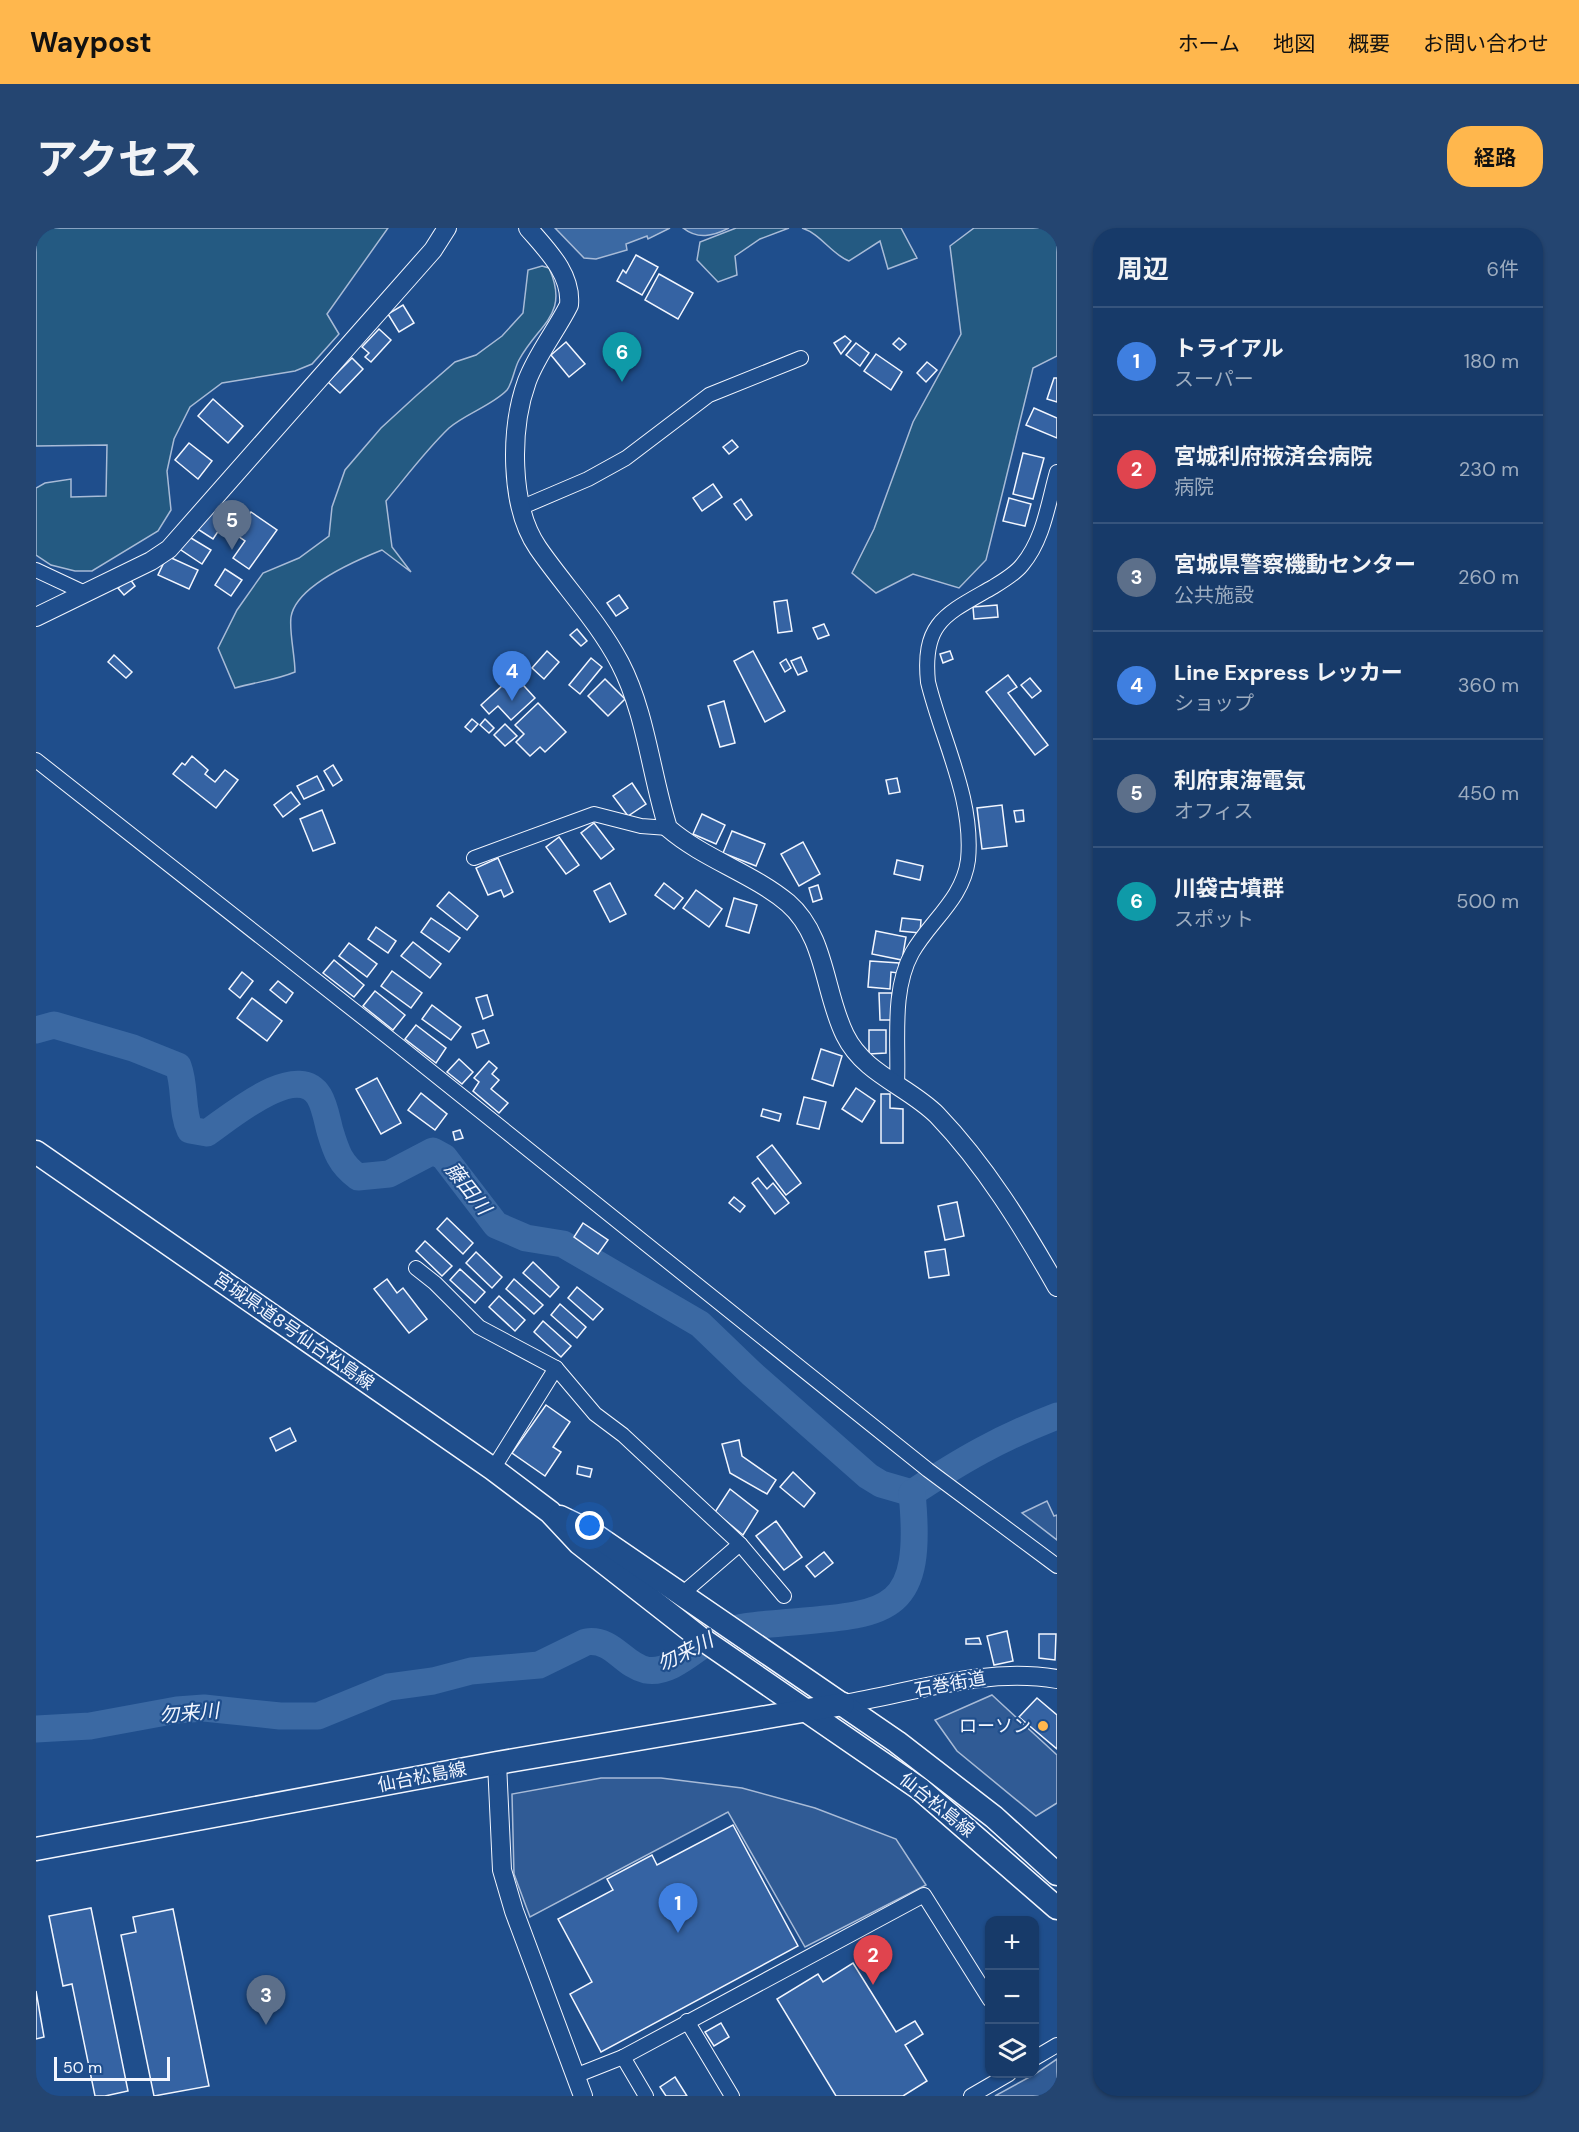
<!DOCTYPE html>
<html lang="ja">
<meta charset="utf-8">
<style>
:root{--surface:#173a69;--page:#244571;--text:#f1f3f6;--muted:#9eadc0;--line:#36547d;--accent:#ffb74d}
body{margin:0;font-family:"DM Sans","Noto Sans JP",sans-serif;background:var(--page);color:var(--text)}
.controls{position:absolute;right:18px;bottom:18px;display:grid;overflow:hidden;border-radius:12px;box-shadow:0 2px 4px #0004}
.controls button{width:54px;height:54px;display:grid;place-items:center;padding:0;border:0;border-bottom:2px solid var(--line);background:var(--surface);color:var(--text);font:30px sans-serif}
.scale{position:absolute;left:18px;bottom:15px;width:116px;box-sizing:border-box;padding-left:6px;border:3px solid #f2f6ff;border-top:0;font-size:16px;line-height:21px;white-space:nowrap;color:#f2f6ff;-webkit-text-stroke:4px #1f4e8c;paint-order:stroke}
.you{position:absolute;left:554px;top:1298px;width:21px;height:21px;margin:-15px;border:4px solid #fff;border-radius:50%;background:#1a73e8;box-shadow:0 0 0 9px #1a73e833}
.badge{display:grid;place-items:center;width:39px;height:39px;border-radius:50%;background:var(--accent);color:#fff;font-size:20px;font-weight:700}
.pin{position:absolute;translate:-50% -50px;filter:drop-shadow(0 2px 3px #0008)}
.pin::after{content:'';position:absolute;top:32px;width:21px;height:18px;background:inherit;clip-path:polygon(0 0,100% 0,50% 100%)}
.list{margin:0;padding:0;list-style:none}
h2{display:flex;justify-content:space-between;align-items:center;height:78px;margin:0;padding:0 24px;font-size:26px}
h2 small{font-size:20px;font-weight:400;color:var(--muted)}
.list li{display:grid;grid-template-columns:39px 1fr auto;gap:18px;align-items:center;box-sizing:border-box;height:108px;padding:0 24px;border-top:2px solid var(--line)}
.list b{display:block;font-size:22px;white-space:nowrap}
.list p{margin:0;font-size:20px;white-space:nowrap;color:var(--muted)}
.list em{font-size:20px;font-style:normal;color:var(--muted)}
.icon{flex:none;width:33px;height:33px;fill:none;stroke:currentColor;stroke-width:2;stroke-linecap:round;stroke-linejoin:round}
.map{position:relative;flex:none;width:1021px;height:1868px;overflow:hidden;border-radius:24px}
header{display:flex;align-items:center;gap:36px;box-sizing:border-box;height:84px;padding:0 30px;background:var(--accent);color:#111}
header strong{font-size:28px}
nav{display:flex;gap:33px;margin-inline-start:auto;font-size:21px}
.intro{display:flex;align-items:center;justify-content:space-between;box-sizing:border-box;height:144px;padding:0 36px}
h1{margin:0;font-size:42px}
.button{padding:15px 27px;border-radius:24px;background:var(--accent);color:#111;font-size:21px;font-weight:700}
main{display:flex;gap:36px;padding:0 36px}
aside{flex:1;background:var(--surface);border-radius:24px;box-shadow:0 2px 4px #0004}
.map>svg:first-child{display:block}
.green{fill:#245a82;stroke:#a8bbd7;stroke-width:1.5}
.parking{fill:#305b95;stroke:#a8bbd7;stroke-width:1.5}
.water{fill:#3b69a3;stroke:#a8bbd7;stroke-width:1.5}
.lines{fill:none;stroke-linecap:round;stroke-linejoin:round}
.river{stroke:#3b69a3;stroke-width:27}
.building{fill:#3563a3;stroke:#f2f6ff;stroke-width:1.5}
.minor-casing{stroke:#f2f6ff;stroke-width:16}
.tertiary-casing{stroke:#f2f6ff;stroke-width:20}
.primary-casing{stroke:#f2f6ff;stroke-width:25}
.minor{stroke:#1f4e8c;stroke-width:14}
.tertiary{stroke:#1f4e8c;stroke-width:18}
.primary{stroke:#1f4e8c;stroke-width:22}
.poi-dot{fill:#ffb74d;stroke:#1f4e8c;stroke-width:2}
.labels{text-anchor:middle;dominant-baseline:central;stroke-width:4.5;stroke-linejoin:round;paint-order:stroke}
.street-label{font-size:18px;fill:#f2f6ff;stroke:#1f4e8c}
.poi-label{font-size:18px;fill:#f2f6ff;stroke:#1f4e8c;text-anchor:end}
.water-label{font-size:20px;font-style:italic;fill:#f2f6ff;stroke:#1f4e8c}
</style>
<header>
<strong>Waypost</strong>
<nav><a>ホーム</a><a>地図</a><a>概要</a><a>お問い合わせ</a></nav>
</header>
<div class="intro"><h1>アクセス</h1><a class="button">経路</a></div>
<main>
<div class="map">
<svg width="1021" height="1868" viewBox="0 0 1021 1868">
<rect width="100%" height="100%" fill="#1f4e8c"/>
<g class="green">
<path d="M0 0H352L291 86 303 106 276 136 259 143 186 155 154 179 138 211 131 243 135 282 122 303 56 343H39L15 337 0 327V260L9 255 35 251V269L70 268 71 217 0 218Z"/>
<path d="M700 0H753L724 11 699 28 701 47 682 54 661 32 664 14Z"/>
<path d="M766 0H865L881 30 852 41 844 13 813 33C795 26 785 6 766 0Z"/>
<path d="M938 0H1021V128L997 140 950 332 923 360 877 346 840 365 816 345 838 301 877 194 925 106 914 18Z"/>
<path d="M506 38 513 40C534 87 503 95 483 132 478 141 477 154 471 162 457 177 429 186 413 200 390 222 370 249 350 273L356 319 375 344 346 322C321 332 260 358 255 389 253 403 259 428 259 444 240 452 220 454 199 460L182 420 201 382 227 345 263 330 293 308 296 279 309 242 345 200 381 167 419 134 440 127 466 108 487 85 492 42Z"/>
</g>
<g class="parking">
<path d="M1011 1273 1018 1288 1021 1287V1312L986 1285Z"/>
<path d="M956 1467 1021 1527V1575L1000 1588 921 1523 899 1492Z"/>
<path d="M565 1550H625L706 1560 779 1580 860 1611 890 1657 769 1719 692 1584 494 1689 478 1646 476 1566Z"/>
<path d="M1021 1831V1868H959L999 1846Z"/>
</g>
<g class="water">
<path d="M519 0H634L612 11 611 8 590 16 591 22 560 31 548 30Z"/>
<path d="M647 0H693C677 8 662 12 647 0Z"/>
</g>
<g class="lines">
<g class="river">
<path d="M0 802 18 797 97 820 142 838C150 859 145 883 154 902L171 905C192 891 261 831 283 868 289 878 291 892 294 903 300 923 304 936 322 949L353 946 397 923 408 929 460 997 490 1010 527 1016 664 1096 715 1145 832 1248 845 1256 876 1265"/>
<path d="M876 1265C926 1232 964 1210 1021 1188"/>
<path d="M0 1501 54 1498 141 1482 168 1480 244 1488H282L353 1459 397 1453 435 1443 503 1437 550 1414C577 1410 587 1437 610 1442 638 1447 664 1414 687 1405 706 1397 726 1397 746 1395 853 1386 888 1388 876 1265"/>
</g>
</g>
<g class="building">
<path d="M600 27 622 39 606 67 581 53 587 42 590 45Z"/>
<path d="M623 46 657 65 642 91 609 72Z"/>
<path d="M367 77 378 95 363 104 352 86Z"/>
<path d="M343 101 355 112 335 134 329 129 333 125 326 119Z"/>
<path d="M809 108 815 113 805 126 798 115Z"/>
<path d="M863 110 870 116 864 122 857 116Z"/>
<path d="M530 114 549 136 533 149 515 127Z"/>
<path d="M820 115 833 125 824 138 810 127Z"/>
<path d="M840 126 866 144 855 162 828 143Z"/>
<path d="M316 130 327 141 304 165 292 154Z"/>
<path d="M891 134 901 142 890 154 881 145Z"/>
<path d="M1018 150H1021V174L1011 171Z"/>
<path d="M177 171 207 198 192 215 162 188Z"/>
<path d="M998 180 1021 190V210L990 197Z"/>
<path d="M696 212 702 219 693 226 687 219Z"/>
<path d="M153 215 176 233 162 251 139 232Z"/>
<path d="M987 225 1008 230 997 271 977 266Z"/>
<path d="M677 256 686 269 666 283 657 270Z"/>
<path d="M180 270 197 281 177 311 160 300Z"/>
<path d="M973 270 995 276 989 298 967 293Z"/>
<path d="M705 271 716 287 710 292 698 276Z"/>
<path d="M215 284 241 302 213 341 197 330 209 313 199 306Z"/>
<path d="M150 307 175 322 166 336 142 320Z"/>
<path d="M131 328 162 342 153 361 122 347Z"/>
<path d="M189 341 206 352 195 368 179 357Z"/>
<path d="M94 351 99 358 88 367 82 360Z"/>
<path d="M583 367 592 380 580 388 571 375Z"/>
<path d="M751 372 756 403 742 405 738 374Z"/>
<path d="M961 377 962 389 938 391 937 379Z"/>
<path d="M788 396 793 407 782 411 777 400Z"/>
<path d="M541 401 551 413 545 418 534 407Z"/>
<path d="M511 423 523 434 508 451 496 440Z"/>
<path d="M717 423 749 483 729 494 698 433Z"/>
<path d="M914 423 917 431 907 435 904 426Z"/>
<path d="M78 427 96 444 90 450 72 434Z"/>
<path d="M765 429 771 443 762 447 755 433Z"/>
<path d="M555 430 566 439 544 466 533 457Z"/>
<path d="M750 431 755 440 749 444 744 435Z"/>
<path d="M478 447 499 470 475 492 462 478 453 486 445 477Z"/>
<path d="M972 447 981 459 972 465 1012 517 999 527 950 464Z"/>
<path d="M994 450 1005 463 996 470 985 457Z"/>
<path d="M569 451 589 471 572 488 552 468Z"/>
<path d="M688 473 699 515 684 519 672 478Z"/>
<path d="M502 475 530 504 509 524 504 519 494 528 480 514 488 506 479 497Z"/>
<path d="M436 491 442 496 435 504 429 499Z"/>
<path d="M449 491 458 500 453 505 444 497Z"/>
<path d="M469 496 481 508 469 518 458 507Z"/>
<path d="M156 528 172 542 169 546 179 554 189 542 202 552 180 580 137 546 146 535 149 537Z"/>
<path d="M297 537 306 552 297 558 288 543Z"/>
<path d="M281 548 288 562 268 571 261 558Z"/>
<path d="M861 550 864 564 853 566 850 552Z"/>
<path d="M596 555 610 576 592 588 577 568Z"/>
<path d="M255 564 264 576 247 589 238 577Z"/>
<path d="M966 577 971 618 946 621 941 580Z"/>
<path d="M286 582 299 615 277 623 264 591Z"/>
<path d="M987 582 988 593 980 594 978 583Z"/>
<path d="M666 586 689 597 680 616 657 606Z"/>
<path d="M558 595 578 621 565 631 545 605Z"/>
<path d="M696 603 729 616 720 638 687 625Z"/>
<path d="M523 609 543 637 530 646 510 619Z"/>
<path d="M767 614 784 646 763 658 745 626Z"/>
<path d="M462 630 477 664 468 669 465 662 452 667 440 640Z"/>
<path d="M861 632 887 638 884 652 858 646Z"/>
<path d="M574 655 590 686 574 694 558 663Z"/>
<path d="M628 655 647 670 638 681 619 667Z"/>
<path d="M782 657 786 671 777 674 773 660Z"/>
<path d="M660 662 686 681 673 699 647 680Z"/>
<path d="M413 664 442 688 431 702 401 678Z"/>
<path d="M698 670 721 677 713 705 690 698Z"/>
<path d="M395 690 424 710 413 724 385 704Z"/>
<path d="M866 690 885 692 884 705 864 703Z"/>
<path d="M340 699 360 713 352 725 332 711Z"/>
<path d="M840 703 870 709 866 732 836 726Z"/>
<path d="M377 714 405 736 394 750 365 728Z"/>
<path d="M313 715 341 736 331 749 303 728Z"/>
<path d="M298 732 328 757 318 769 287 745Z"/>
<path d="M834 733 863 735 862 745 855 744 854 761 832 759Z"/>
<path d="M356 743 386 765 375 780 345 758Z"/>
<path d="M206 744 217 753 204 770 193 761Z"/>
<path d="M242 753 257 765 250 775 234 762Z"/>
<path d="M339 763 369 787 357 802 327 778Z"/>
<path d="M843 765H856V792H844Z"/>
<path d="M451 767 457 787 447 791 440 770Z"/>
<path d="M216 770 246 793 231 813 201 790Z"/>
<path d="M396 777 425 799 415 812 386 791Z"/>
<path d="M380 797 410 820 400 835 369 811Z"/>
<path d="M448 802 453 815 441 820 436 806Z"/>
<path d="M833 802H850V825L833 826Z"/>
<path d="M785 821 806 828 797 858 776 851Z"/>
<path d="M423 831 437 844 426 856 411 844Z"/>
<path d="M453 833 461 840 456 846 463 852 455 861 472 875 463 885 437 863 443 854 438 850Z"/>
<path d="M341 850 365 895 345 906 320 861Z"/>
<path d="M820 860 839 873 826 894 806 881Z"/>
<path d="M385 865 411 886 399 902 372 882Z"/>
<path d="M845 866H854V880L867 881V915H845Z"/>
<path d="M768 869 790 874 783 901 761 896Z"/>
<path d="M727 881 745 886 743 893 725 888Z"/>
<path d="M424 902 427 910 419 912 417 904Z"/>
<path d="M736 917 765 955 750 967 721 929Z"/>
<path d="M722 950 731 961 737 955 753 975 739 986 716 955Z"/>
<path d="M698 969 709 978 704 984 693 975Z"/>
<path d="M921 974 928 1008 909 1012 902 978Z"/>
<path d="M411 990 437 1015 427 1026 401 1001Z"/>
<path d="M547 995 572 1012 562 1026 538 1009Z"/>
<path d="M389 1013 416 1038 406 1048 380 1023Z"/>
<path d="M909 1021 913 1047 893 1050 889 1024Z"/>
<path d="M440 1024 466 1049 456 1060 430 1035Z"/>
<path d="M497 1034 523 1059 514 1069 487 1045Z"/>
<path d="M424 1041 449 1064 439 1075 414 1052Z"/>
<path d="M351 1051 361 1065 367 1060 391 1091 373 1105 338 1061Z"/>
<path d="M478 1051 507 1077 498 1086 470 1061Z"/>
<path d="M541 1059 567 1081 557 1092 532 1070Z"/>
<path d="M463 1068 489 1092 479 1103 453 1079Z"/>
<path d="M524 1076 550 1099 541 1110 515 1087Z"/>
<path d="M507 1093 535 1118 525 1129 498 1104Z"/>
<path d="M510 1177 534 1194 517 1219 525 1224 509 1248 476 1225Z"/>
<path d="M254 1200 260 1213 240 1223 234 1210Z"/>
<path d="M703 1212 706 1228 740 1252 731 1266 694 1245 686 1216Z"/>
<path d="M542 1238 556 1241 554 1249 541 1246Z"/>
<path d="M757 1244 779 1265 768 1279 744 1259Z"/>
<path d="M694 1261 722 1283 707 1307 679 1284Z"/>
<path d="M740 1293 766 1329 748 1342 720 1308Z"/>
<path d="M788 1324 797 1335 779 1349 770 1338Z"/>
<path d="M971 1403 977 1433 958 1437 951 1408Z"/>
<path d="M1003 1406H1020L1019 1432 1003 1430Z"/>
<path d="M943 1410 945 1416H930V1411Z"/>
<path d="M1001 1470 1021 1487V1521L983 1489Z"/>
<path d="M697 1597 762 1718 565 1824 534 1766 556 1754 522 1691 577 1662 571 1651 616 1627 621 1637Z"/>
<path d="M55 1680 92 1863 69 1868H59L36 1756 27 1758 13 1688Z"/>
<path d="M137 1681 173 1858 118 1868 85 1707 100 1704 97 1689Z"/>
<path d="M817 1735 860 1804 879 1793 887 1806 869 1817 891 1853 867 1868H800L741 1771 782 1746 787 1754Z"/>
<path d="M0 1763 8 1809 0 1811Z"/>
<path d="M685 1795 693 1809 678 1818 669 1804Z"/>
<path d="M639 1849 651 1868H630L624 1859Z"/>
</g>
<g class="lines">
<g class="minor-casing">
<g id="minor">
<path d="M484 280 552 251 590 230 673 167 765 130"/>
<path d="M0 342 49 365"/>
<path d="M0 532 362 817 892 1242 1021 1338"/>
<path d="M438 630 558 586 605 598 632 600"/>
<path d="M861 856C863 815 855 763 876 725 894 693 927 671 932 632 938 571 906 512 892 454 886 394 910 386 957 359 967 353 979 346 986 337 1008 311 1012 275 1021 244"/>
<path d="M380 1040 399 1055 443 1099 520 1140 559 1186 587 1207 704 1316 748 1368"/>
<path d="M457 1241 520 1140"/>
<path d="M646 1366 704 1316"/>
<path d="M651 1793 696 1868"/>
<path d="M587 1829 610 1868"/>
<path d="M999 1830 1021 1817"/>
<path d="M539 1848 587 1829 888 1667 954 1772"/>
<path d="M935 1868 973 1846"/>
</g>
</g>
<g class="tertiary-casing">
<g id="tertiary">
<path d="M492 0C511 22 536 46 533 77 520 103 501 126 491 153 474 200 473 278 502 320 529 359 562 393 584 435 610 485 615 547 632 600 668 631 716 645 752 675 790 708 788 765 809 807 828 846 872 858 901 887 949 937 987 999 1021 1059"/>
<path d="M0 389 115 333 133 321 397 22 411 0"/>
<path d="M807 1476C878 1464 949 1439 1021 1451"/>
<path d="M461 1535 466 1642 478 1683 547 1868"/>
</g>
</g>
<g class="primary-casing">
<g id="primary">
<path d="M0 924 457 1241 514 1284 543 1315 663 1409 884 1561 1021 1680"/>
<path d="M524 1289 553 1303 861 1514 958 1589 1021 1646"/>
<path d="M0 1621 461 1535 807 1476"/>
</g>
</g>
<use href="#minor" class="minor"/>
<use href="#tertiary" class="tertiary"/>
<use href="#primary" class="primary"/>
</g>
<circle class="poi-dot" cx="1007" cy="1498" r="6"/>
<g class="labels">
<g class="street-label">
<text transform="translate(258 1103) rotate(35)">宮城県道8号仙台松島線</text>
<text transform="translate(914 1456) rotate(-10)">石巻街道</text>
<text transform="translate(386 1549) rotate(-11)">仙台松島線</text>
<text transform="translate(901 1577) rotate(39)">仙台松島線</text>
</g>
<g class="poi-label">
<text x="995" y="1498">ローソン</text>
</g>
<g class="water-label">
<text transform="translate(432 960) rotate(52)">藤田川</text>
<text transform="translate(649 1424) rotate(-27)">勿来川</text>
<text transform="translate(153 1485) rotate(-5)">勿来川</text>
</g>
</g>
</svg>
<div class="controls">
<button>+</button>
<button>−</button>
<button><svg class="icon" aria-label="layers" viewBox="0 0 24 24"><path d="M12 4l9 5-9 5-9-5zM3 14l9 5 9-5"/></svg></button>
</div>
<div class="scale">50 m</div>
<div class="you"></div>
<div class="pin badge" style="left:642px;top:1705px;background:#3f7fe0">1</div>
<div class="pin badge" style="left:837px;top:1757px;background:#e0444e">2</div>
<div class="pin badge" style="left:230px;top:1797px;background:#5c6f8a">3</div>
<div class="pin badge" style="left:476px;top:473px;background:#3f7fe0">4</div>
<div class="pin badge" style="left:196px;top:322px;background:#5c6f8a">5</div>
<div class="pin badge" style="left:586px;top:154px;background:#0f9aa8">6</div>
</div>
<aside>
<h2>周辺<small>6件</small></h2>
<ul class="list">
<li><span class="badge" style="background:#3f7fe0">1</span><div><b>トライアル</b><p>スーパー</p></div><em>180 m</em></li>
<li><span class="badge" style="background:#e0444e">2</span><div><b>宮城利府掖済会病院</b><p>病院</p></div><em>230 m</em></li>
<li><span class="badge" style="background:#5c6f8a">3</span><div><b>宮城県警察機動センター</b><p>公共施設</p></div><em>260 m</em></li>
<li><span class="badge" style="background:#3f7fe0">4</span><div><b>Line Express レッカー</b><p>ショップ</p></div><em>360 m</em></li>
<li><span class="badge" style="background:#5c6f8a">5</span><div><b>利府東海電気</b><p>オフィス</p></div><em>450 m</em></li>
<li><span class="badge" style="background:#0f9aa8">6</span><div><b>川袋古墳群</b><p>スポット</p></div><em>500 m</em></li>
</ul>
</aside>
</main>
